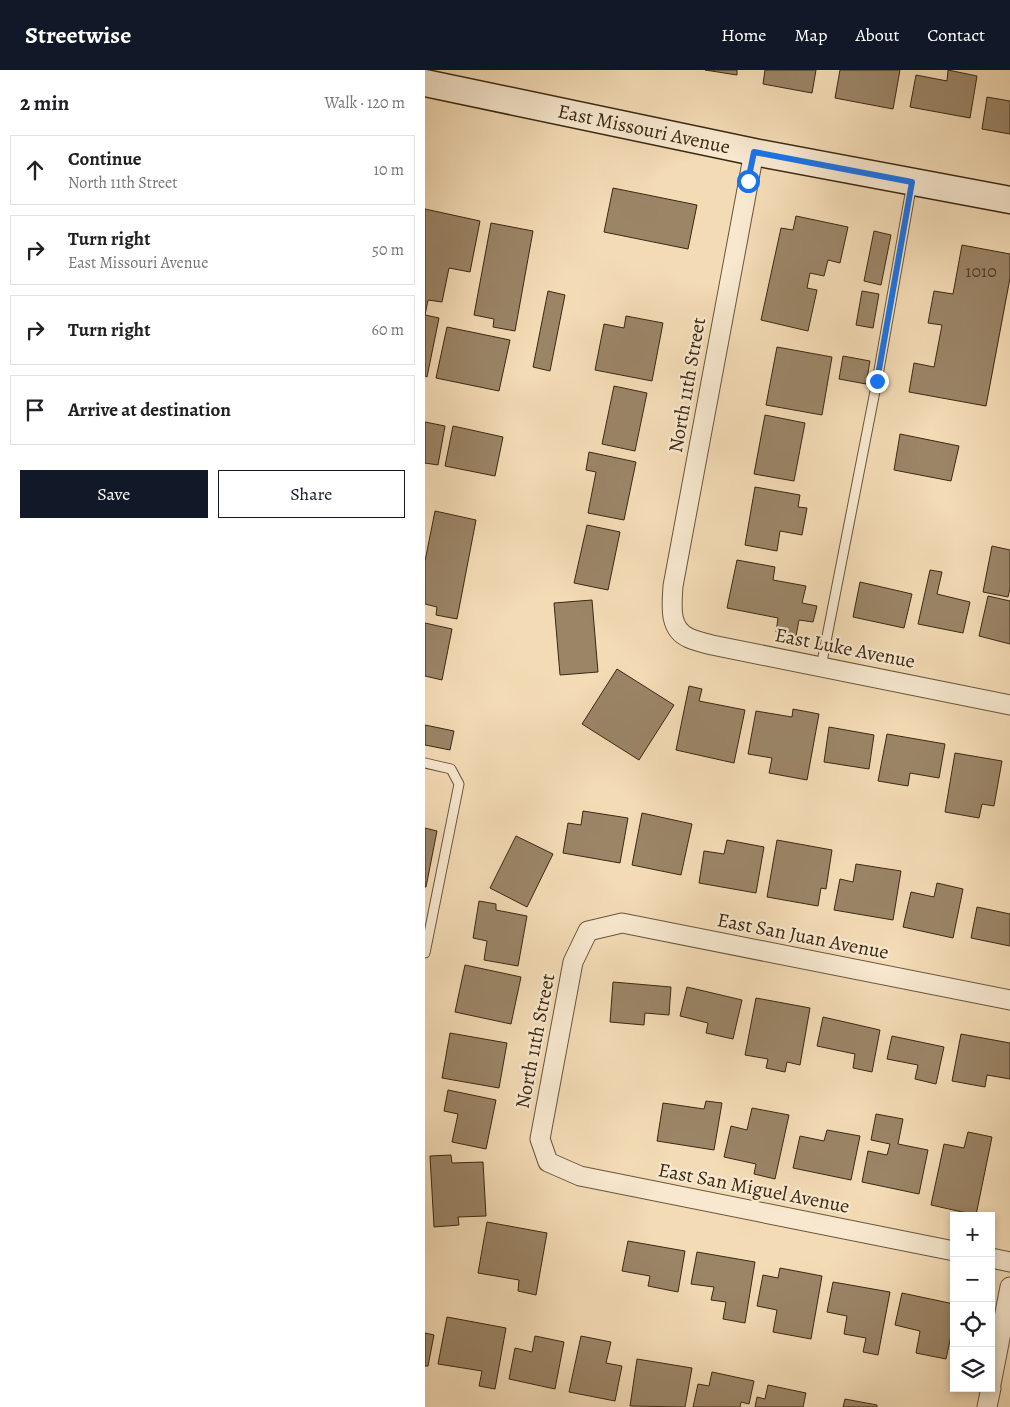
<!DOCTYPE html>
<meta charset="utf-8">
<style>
:root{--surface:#fff;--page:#f2f2f2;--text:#202124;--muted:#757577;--line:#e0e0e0;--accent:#111827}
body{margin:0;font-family:Alegreya,serif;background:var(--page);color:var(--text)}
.controls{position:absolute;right:15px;bottom:15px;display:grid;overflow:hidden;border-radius:0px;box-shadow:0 2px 8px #0003}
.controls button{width:45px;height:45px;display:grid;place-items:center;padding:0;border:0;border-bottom:1px solid var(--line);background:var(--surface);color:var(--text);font:25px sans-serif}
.stop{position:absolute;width:15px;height:15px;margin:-11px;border:4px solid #1a73e8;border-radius:50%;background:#fff}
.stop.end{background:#1a73e8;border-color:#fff;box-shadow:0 1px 5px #0008}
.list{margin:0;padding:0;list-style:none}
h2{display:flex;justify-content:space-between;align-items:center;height:65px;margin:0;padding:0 20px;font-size:21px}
h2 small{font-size:16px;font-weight:400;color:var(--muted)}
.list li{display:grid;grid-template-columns:32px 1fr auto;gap:15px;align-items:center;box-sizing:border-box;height:70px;margin:0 10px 10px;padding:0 10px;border:1px solid var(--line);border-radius:0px}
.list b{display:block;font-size:19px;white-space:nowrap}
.list p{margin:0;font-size:16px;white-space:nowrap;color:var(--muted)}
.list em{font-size:16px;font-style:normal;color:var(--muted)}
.actions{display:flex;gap:10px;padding:15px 20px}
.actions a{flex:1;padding:11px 0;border:1px solid var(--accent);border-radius:0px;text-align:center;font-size:18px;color:var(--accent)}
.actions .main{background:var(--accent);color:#fff}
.icon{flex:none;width:28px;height:28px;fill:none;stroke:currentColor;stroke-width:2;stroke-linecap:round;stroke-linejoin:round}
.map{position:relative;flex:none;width:585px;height:1337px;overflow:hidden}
header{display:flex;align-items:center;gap:30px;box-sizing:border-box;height:70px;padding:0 25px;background:var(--accent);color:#fff}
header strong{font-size:24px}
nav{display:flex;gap:28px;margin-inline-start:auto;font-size:18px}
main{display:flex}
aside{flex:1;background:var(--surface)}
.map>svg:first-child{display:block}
.building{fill:#9b8567;stroke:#3b2812}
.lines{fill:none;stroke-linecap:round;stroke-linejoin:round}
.service-casing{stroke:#69553b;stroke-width:11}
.minor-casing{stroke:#69553b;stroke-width:21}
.secondary-casing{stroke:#3b2812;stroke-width:29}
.service{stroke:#f7e8cf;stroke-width:9}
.minor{stroke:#f7e8cf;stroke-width:19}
.secondary{stroke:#f7e8cf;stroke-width:26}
.route{stroke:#1a73e8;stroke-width:6}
.labels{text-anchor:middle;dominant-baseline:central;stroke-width:4.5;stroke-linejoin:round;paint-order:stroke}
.number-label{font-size:18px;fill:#533f27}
.street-label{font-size:20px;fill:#3b2812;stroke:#f7e8cf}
</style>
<header>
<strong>Streetwise</strong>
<nav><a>Home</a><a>Map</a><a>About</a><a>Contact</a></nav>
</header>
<main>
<aside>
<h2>2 min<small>Walk · 120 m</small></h2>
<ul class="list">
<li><svg class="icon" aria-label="ahead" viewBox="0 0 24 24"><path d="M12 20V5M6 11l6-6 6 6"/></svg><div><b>Continue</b><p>North 11th Street</p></div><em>10 m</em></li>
<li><svg class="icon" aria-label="right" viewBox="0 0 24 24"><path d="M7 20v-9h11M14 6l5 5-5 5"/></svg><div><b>Turn right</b><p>East Missouri Avenue</p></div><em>50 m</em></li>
<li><svg class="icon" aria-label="right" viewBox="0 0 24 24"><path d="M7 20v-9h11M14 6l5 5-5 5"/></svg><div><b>Turn right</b></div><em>60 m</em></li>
<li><svg class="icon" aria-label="arrive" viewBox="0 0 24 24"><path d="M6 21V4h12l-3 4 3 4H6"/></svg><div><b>Arrive at destination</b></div></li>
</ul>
<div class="actions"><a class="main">Save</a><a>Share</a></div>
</aside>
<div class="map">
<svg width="585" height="1337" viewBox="0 0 585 1337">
<rect width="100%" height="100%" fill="#f3dbb5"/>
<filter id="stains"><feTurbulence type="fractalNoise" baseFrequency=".004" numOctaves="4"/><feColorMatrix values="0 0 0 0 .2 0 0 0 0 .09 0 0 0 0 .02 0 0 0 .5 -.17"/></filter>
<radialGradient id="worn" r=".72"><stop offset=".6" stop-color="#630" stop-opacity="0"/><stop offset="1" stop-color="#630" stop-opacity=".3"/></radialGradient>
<g class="building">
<path d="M280 0H312V5Z"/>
<path d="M340 0H391L387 23 338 14Z"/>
<path d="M415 0H475L468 39 410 28Z"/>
<path d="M523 0 552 6 545 48 485 37 491 5 522 11Z"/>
<path d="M562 27 585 31V64L557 59Z"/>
<path d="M188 118 272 135 263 179 179 162Z"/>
<path d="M0 139 55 151 45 202 24 198 17 232 3 230 0 245 14 248 2 307 0 306Z"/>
<path d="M371 146 423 157 415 193 403 190 399 206 385 203 382 218 392 220 383 261 336 250 356 158 368 160Z"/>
<path d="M66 153 108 161 90 261 68 257 69 249 49 245Z"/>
<path d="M449 161 466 165 456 215 439 211Z"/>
<path d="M537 175 585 184V208L561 336 484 322 489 293 509 297 517 255 503 253 509 221 528 224Z"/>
<path d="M123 221 140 225 125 301 108 297Z"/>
<path d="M437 221 454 224 448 258 431 255Z"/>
<path d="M201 246 238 253 227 311 170 300 179 254 199 258Z"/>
<path d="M22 257 85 270 74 321 11 308Z"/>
<path d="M352 277 407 287 397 345 341 335Z"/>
<path d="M418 286 445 291 441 314 414 309Z"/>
<path d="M189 316 222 323 210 381 177 374Z"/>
<path d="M340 345 380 353 369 411 329 404Z"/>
<path d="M0 352 20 356 13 395 0 393Z"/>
<path d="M28 356 78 367 70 406 20 396Z"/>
<path d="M475 364 534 376 526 411 469 400Z"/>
<path d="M164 382 211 392 199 450 163 443 171 402 161 400Z"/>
<path d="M330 417 375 425 373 437 382 438 377 465 355 461 352 481 320 475Z"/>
<path d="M10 441 51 450 32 549 11 545 12 537 0 534V491Z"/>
<path d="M162 455 195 462 183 520 149 513Z"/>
<path d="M567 476 585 480V518L583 527 558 522Z"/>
<path d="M312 490 350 497 348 510 381 516 377 533 392 536 388 552 374 550 371 566 351 562 353 548 302 538Z"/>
<path d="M505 500 517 502 512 524 545 532 538 563 493 554Z"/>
<path d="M435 512 487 524 479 558 428 547Z"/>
<path d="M563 526 585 531V574L554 566Z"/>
<path d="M167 530 173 602 135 605 129 533Z"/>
<path d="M0 553 27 559 17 610 0 606Z"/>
<path d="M192 599 249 635 214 690 157 654Z"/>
<path d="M264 616 277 619 274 631 320 640 309 693 251 680Z"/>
<path d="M368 639 394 644 382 710 344 703 347 688 323 684 331 641 367 647Z"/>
<path d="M0 655 29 661 25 680 0 675Z"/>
<path d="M404 657 449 665 444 699 399 692Z"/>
<path d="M462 664 520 674 514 708 485 703 483 716 453 711Z"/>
<path d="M530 683 577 691 569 736 557 734 554 748 520 742Z"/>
<path d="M158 741 203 748 195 793 138 783 143 753 156 755Z"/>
<path d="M217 743 267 754 256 805 207 795Z"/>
<path d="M0 758 12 761 1 817H0Z"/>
<path d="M91 766 128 784 102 837 65 818Z"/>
<path d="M302 770 339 777 331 823 274 813 279 781 299 784Z"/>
<path d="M352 770 407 780 401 819 396 818 393 836 342 827Z"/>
<path d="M431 794 476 801 468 850 409 840 415 809 428 812Z"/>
<path d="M512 813 538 819 528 868 478 857 486 822 509 827Z"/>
<path d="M54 831 71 834V840L102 846 93 896 59 890 62 871 48 868Z"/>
<path d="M552 837 585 844V876L546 868Z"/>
<path d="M40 895 96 907 86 954 30 942Z"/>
<path d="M188 912 246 917 244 945 220 943 219 955 185 952Z"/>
<path d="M262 917 317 930 308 969 281 963 283 953 255 946Z"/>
<path d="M331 928 385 938 375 995 362 992 360 1002 341 998 343 989 320 985Z"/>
<path d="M398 947 455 960 447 1002 428 998 430 984 392 976Z"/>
<path d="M25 963 82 973 74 1018 17 1008Z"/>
<path d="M536 964 585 973V1009L562 1005 560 1017 527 1011Z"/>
<path d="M467 966 519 977 511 1014 490 1009 493 995 462 989Z"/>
<path d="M23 1020 71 1030 61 1079 27 1072 33 1044 19 1041Z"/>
<path d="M281 1031 297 1033 289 1080 232 1071 238 1033 279 1039Z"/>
<path d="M327 1038 364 1045 350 1109 329 1104 331 1094 299 1087 306 1056 322 1060Z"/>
<path d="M451 1044 478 1049 473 1074 503 1080 494 1124 437 1112 443 1081 462 1085 465 1074 446 1070Z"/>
<path d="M402 1060 435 1066 426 1110 368 1098 375 1066 399 1071Z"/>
<path d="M543 1062 567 1067 551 1145 506 1135 519 1074 539 1078Z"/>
<path d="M26 1085 27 1093 58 1092 61 1146 33 1147 34 1155 9 1157 5 1086Z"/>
<path d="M62 1152 122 1163 111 1225 93 1221 94 1210 53 1203Z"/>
<path d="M203 1171 260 1181 253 1222 223 1216 225 1206 197 1201Z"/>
<path d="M272 1182 330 1192 320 1253 298 1249 301 1232 286 1230 289 1217 266 1214Z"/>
<path d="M355 1198 397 1206 386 1269 348 1262 352 1240 332 1236 338 1205 353 1208Z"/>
<path d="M408 1212 465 1222 453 1285 438 1282 441 1268 419 1264 422 1246 402 1242Z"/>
<path d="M477 1223 529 1234V1252L521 1289 491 1283 495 1261 470 1255Z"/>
<path d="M22 1247 81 1258 70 1319 54 1316 57 1301 13 1294Z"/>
<path d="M0 1263 9 1265 3 1296H0Z"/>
<path d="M110 1266 139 1272 130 1319 84 1309 90 1278 107 1282Z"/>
<path d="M156 1266 186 1272 181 1293 197 1296 190 1331 144 1322Z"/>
<path d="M212 1289 267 1298 260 1337 205 1336Z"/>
<path d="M287 1302 329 1311 324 1334 316 1332 315 1337H268L273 1314 284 1316Z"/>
<path d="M343 1315 381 1323 378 1337H330L332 1327 340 1329Z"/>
<path d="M420 1329 452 1335V1337H418Z"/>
</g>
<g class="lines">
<g class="service-casing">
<g id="service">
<path d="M396 597 452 311 487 113"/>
<path d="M0 693 26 699 34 714 0 883"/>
</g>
</g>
<g class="minor-casing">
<g id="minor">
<path d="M329 82 248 516C247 534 243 559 264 568 271 571 279 573 287 575L585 635"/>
<path d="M529 1181 155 1106 123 1092 115 1069 148 892 163 861 197 853 585 930"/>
<path d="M566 1188 585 1192"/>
<path d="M566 1314 585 1217"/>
<path d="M562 1337 566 1318"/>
</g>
</g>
<g class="secondary-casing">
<path id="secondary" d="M0 13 329 82 585 130"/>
</g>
<use href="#service" class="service"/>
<use href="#minor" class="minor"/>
<use href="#secondary" class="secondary"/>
</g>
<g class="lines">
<path class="route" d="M323 111 329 82 487 112 452 311"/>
</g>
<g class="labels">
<g class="number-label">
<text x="556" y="201">1010</text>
</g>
<g class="street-label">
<text transform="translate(219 59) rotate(12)">East Missouri Avenue</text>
<text transform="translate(262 315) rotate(-80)">North 11th Street</text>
<text transform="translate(420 578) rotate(11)">East Luke Avenue</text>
<text transform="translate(378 866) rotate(11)">East San Juan Avenue</text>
<text transform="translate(110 971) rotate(-79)">North 11th Street</text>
<text transform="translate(329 1118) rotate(11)">East San Miguel Avenue</text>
</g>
</g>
<rect width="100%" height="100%" filter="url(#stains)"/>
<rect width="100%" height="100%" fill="url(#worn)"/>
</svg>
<div class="controls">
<button>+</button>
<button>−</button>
<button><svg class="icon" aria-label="locate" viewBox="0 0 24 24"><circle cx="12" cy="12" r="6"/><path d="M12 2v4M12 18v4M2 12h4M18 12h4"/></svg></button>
<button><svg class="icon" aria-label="layers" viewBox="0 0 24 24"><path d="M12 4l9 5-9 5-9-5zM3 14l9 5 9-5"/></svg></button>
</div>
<div class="stop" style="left:323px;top:111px"></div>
<div class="stop end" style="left:452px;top:311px"></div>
</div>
</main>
